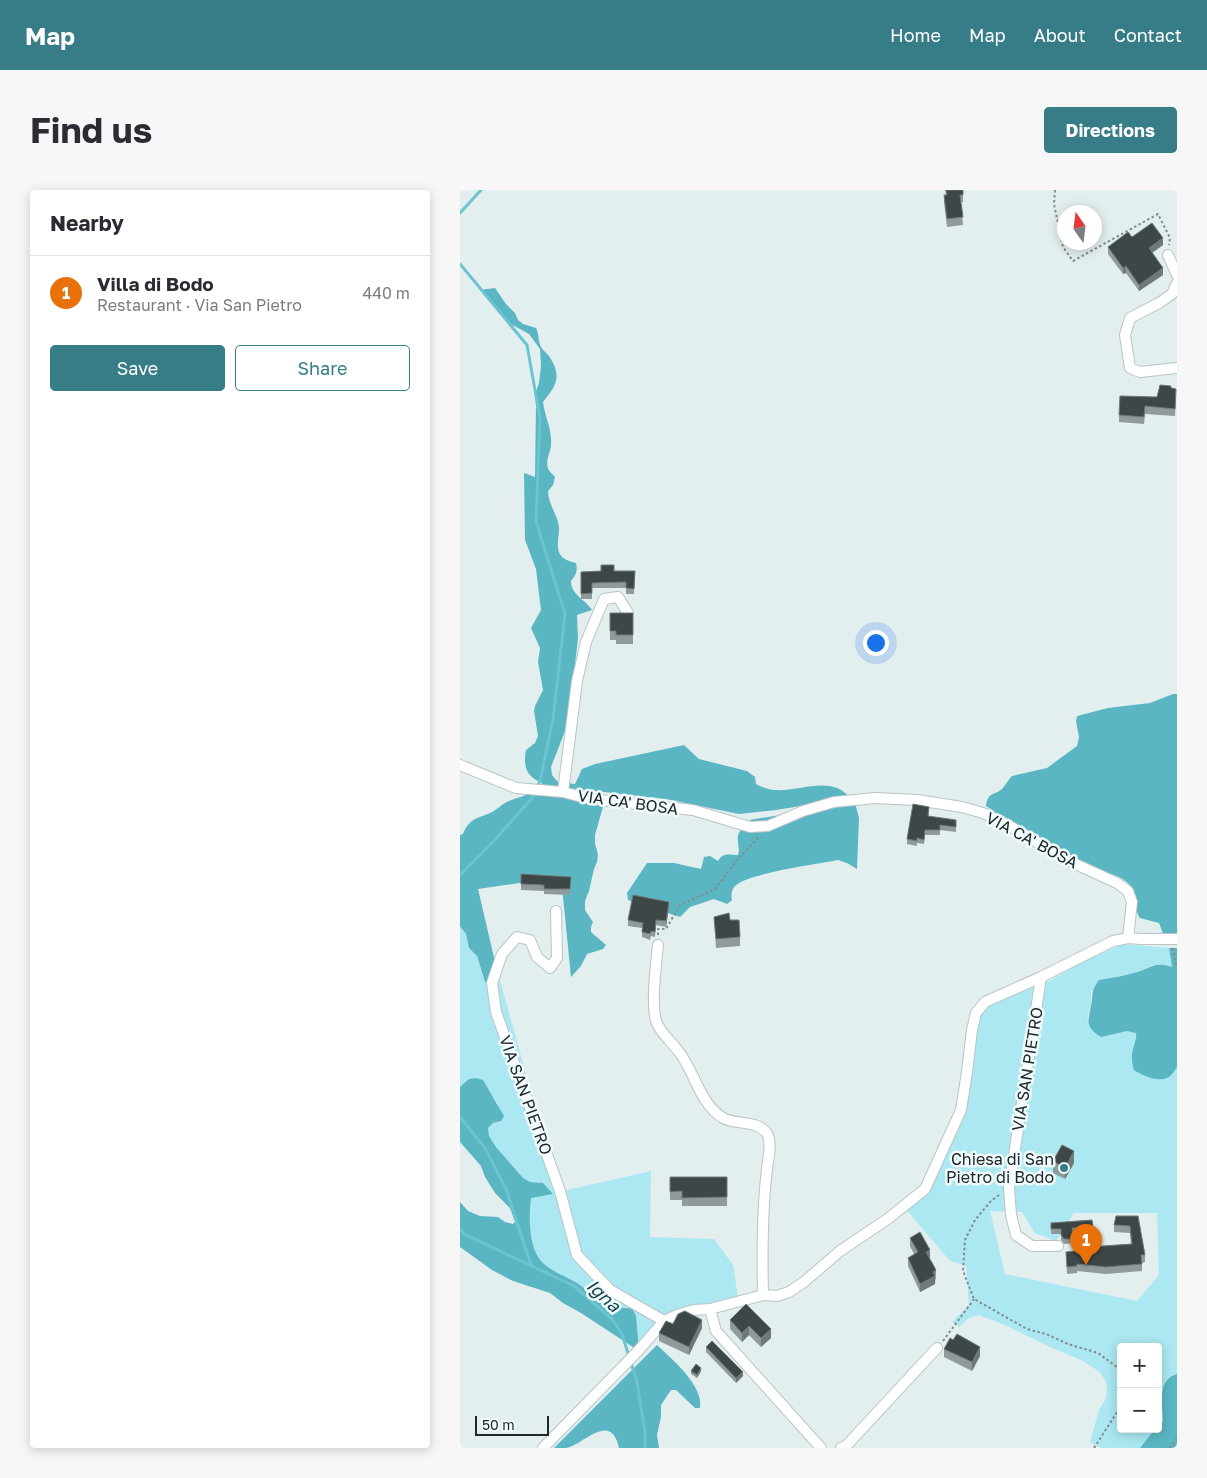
<!DOCTYPE html>
<meta charset="utf-8">
<style>
:root{--surface:#fff;--page:#f7f7f7;--text:#2b2b33;--muted:#7c7c81;--line:#e1e1e2;--accent:#367d87}
body{margin:0;font-family:"Golos Text",sans-serif;background:var(--page);color:var(--text)}
.controls{position:absolute;right:15px;bottom:15px;display:grid;overflow:hidden;border-radius:5px;box-shadow:0 2px 12px #0003}
.controls button{width:45px;height:45px;display:grid;place-items:center;padding:0;border:0;border-bottom:1px solid var(--line);background:var(--surface);color:var(--text);font:25px sans-serif}
.compass{position:absolute;left:597px;top:15px;width:45px;height:45px;border-radius:50%;background:var(--surface);box-shadow:0 2px 12px #0003;rotate:346deg}
.scale{position:absolute;left:15px;bottom:12px;width:74px;box-sizing:border-box;padding-left:5px;border:2px solid #232728;border-top:0;font-size:14px;line-height:18px;white-space:nowrap;color:#232728;-webkit-text-stroke:4px #f0fbfd;paint-order:stroke}
.you{position:absolute;left:415px;top:452px;width:18px;height:18px;margin:-12px;border:4px solid #fff;border-radius:50%;background:#1a73e8;box-shadow:0 0 0 8px #1a73e833}
.badge{display:grid;place-items:center;width:32px;height:32px;border-radius:50%;background:var(--accent);color:#fff;font-size:16px;font-weight:700}
.pin{position:absolute;translate:-50% -41px;filter:drop-shadow(0 1px 2px #0008)}
.pin::after{content:'';position:absolute;top:26px;width:18px;height:15px;background:inherit;clip-path:polygon(0 0,100% 0,50% 100%)}
.list{margin:0;padding:0;list-style:none}
h2{display:flex;justify-content:space-between;align-items:center;height:65px;margin:0;padding:0 20px;font-size:21px}
h2 small{font-size:16px;font-weight:400;color:var(--muted)}
.list li{display:grid;grid-template-columns:32px 1fr auto;gap:15px;align-items:center;box-sizing:border-box;height:75px;padding:0 20px;border-top:1px solid var(--line)}
.list b{display:block;font-size:19px;white-space:nowrap}
.list p{margin:0;font-size:16px;white-space:nowrap;color:var(--muted)}
.list em{font-size:16px;font-style:normal;color:var(--muted)}
.actions{display:flex;gap:10px;padding:15px 20px}
.actions a{flex:1;padding:11px 0;border:1px solid var(--accent);border-radius:5px;text-align:center;font-size:18px;color:var(--accent)}
.actions .main{background:var(--accent);color:#fff}
.map{position:relative;flex:none;width:717px;height:1258px;overflow:hidden;border-radius:5px}
header{display:flex;align-items:center;gap:30px;box-sizing:border-box;height:70px;padding:0 25px;background:var(--accent);color:#fff}
header strong{font-size:24px}
nav{display:flex;gap:28px;margin-inline-start:auto;font-size:18px}
.intro{display:flex;align-items:center;justify-content:space-between;box-sizing:border-box;height:120px;padding:0 30px}
h1{margin:0;font-size:35px}
.button{padding:12px 22px;border-radius:5px;background:var(--accent);color:#fff;font-size:18px;font-weight:700}
main{display:flex;gap:30px;padding:0 30px}
aside{flex:1;background:var(--surface);border-radius:5px;box-shadow:0 2px 12px #0003}
.map>svg:first-child{display:block}
.green{fill:#abe8f1;fill-rule:evenodd}
.forest{fill:#5ab6c3}
.lines{fill:none;stroke-linecap:round;stroke-linejoin:round}
.stream{stroke:#6ac4d2;stroke-width:3}
.minor-casing{stroke:#bac4c6;stroke-width:12}
.path{stroke:#838b8c;stroke-width:2;stroke-dasharray:2.5 2.5;stroke-linecap:butt}
.minor{stroke:#fff;stroke-width:10}
.wall{fill:#909a9c}
.shaded-wall{fill:#70797a}
.building{fill:#3e4748;stroke:#70797a}
.poi-dot{fill:#367d87;stroke:#f0fbfd;stroke-width:2}
.labels{text-anchor:middle;dominant-baseline:central;stroke-width:5;stroke-linejoin:round;paint-order:stroke}
.street-label{font-size:16px;fill:#232728;stroke:#f0fbfd}
.poi-label{font-size:16px;fill:#232728;stroke:#f0fbfd;text-anchor:end}
.water-label{font-size:18px;font-style:italic;fill:#184349;stroke:#f0fbfd}
</style>
<header>
<strong>Map</strong>
<nav><a>Home</a><a>Map</a><a>About</a><a>Contact</a></nav>
</header>
<div class="intro"><h1>Find us</h1><a class="button">Directions</a></div>
<main>
<aside>
<h2>Nearby<small></small></h2>
<ul class="list">
<li><span class="badge" style="background:#e8710a">1</span><div><b>Villa di Bodo</b><p>Restaurant · Via San Pietro</p></div><em>440 m</em></li>
</ul>
<div class="actions"><a class="main">Save</a><a>Share</a></div>
</aside>
<div class="map">
<svg width="717" height="1258" viewBox="0 0 717 1258">
<rect width="100%" height="100%" fill="#e3eeef"/>
<g class="green">
<path d="M0 736 6 744 9 758 17 766 23 788 36 776 66 884 62 902 98 1002 191 981 190 1047 254 1049 273 1075 278 1107 211 1129 179 1160 172 1119C151 1119 133 1104 117 1093 102 1084 82 1079 75 1061 69 1044 69 1025 71 1007L92 1004 79 992H70L63 988 36 957 29 946 28 938 33 933 41 931 38 914 27 898 4 895 0 897Z"/>
<path d="M663 754 709 758 712 777 693 775 676 783 659 786 631 801V815L627 829 677 843V849L673 857 717 877V864V1184L711 1186 703 1220V1231L698 1236V1157H661V1239H695L680 1258H641L630 1252 639 1220 646 1208 647 1199 646 1192 640 1182 623 1171 590 1157 545 1135 519 1125 509 1128 499 1137 492 1132 509 1115 506 1076 489 1070 446 1019 468 1002 505 915 515 832 522 821 534 810 573 795 589 791 624 771ZM530 1021 562 1022 575 1043 596 1051 614 1023H697L699 1085 677 1111 545 1084Z"/>
</g>
<g class="forest">
<path d="M35 98 46 114 55 123 58 130 63 134 76 138C79 144 78 151 81 157 83 161 86 162 89 166 102 186 97 195 83 212 85 228 92 238 91 255 91 262 85 270 88 278 89 282 93 284 95 287L93 295 88 301C88 315 99 326 99 339 99 348 95 360 102 367 105 370 112 372 116 373 118 381 116 385 111 391 111 405 125 409 132 420L117 425 118 449 115 474 117 481 111 501 108 525 105 541 91 577 92 585 98 592 115 594 122 579 135 574 224 555 239 569 287 581 295 587 296 594C302 597 308 600 315 600 338 602 372 584 390 608L316 620 279 624 206 609 81 595 82 593C66 586 63 577 66 560L75 553 78 546 74 521 75 516 83 500 78 472 80 458 71 438 81 420 76 379 65 350 64 283 75 287 76 216 75 204 79 193 81 176 80 159 69 144 49 133 20 100Z"/>
<path d="M713 504H717V748L705 749 699 733 680 728C673 718 677 702 668 693 656 682 636 682 622 674 589 657 557 637 526 616 528 602 533 606 542 599 545 596 548 590 552 586L587 578 617 556 619 547 616 531 617 526 648 518 690 513Z"/>
<path d="M73 600 144 613 135 645V653L138 665 137 672 134 679 129 701 125 711V720L133 732 131 737V742L146 755 143 759 127 764 121 776 111 787 101 687 18 699 36 776 29 793 25 792 17 766 9 758 6 744 0 736V645L3 644C10 627 18 629 32 622 38 619 43 613 49 611 58 607 66 607 73 600Z"/>
<path d="M395 613 399 628 397 679 387 673 378 670C358 674 290 683 276 695 271 700 271 704 272 710L267 714 254 709 230 717 220 727 168 710 167 703 187 673H214L241 679 244 667 250 666 258 671C263 662 269 665 278 665 280 659 278 657 278 651 276 641 285 636 292 631L289 630Z"/>
<path d="M709 758H717V877C715 880 712 885 709 887 699 893 683 886 674 880 672 873 671 866 673 859 674 853 677 850 676 843L667 841 641 847C625 837 628 832 631 816 634 802 630 803 639 790 651 788 663 786 674 783 690 779 694 771 712 777Z"/>
<path d="M16 888 23 890 44 926 41 931 33 933 28 938 29 946 36 957 63 988 70 992 83 993 93 1004 71 1008C69 1025 69 1045 75 1061 82 1079 102 1084 117 1093 133 1104 151 1120 172 1118L176 1126 179 1161 121 1123 103 1113 90 1103 53 1091 32 1080 0 1057V1012L8 1021 20 1026 38 1027 45 1032 53 1034 55 1032 50 1018 35 1003 25 987 21 976 0 952V897L9 889Z"/>
<path d="M197 1155C212 1169 244 1196 240 1218H235L216 1200H211L201 1215V1227L197 1245 199 1258H159C151 1220 123 1255 106 1258 102 1258 98 1258 94 1258Z"/>
<path d="M717 1184V1258H680L695 1239H698V1236L703 1231C703 1215 696 1190 717 1184Z"/>
</g>
<g class="lines">
<g class="stream">
<path d="M0 23 21 0"/>
<path d="M0 74 67 155 80 228 76 331 105 424 93 529 80 591 72 608 31 654 0 685"/>
<path d="M0 927 25 958 46 999 71 1075"/>
<path d="M0 1039 4 1044 114 1096 152 1129 162 1144 177 1192 185 1242V1258"/>
</g>
<g class="minor-casing">
<g id="minor">
<path d="M708 65 717 85"/>
<path d="M717 93 712 104 699 113 670 128 665 145 670 178 680 182 717 178"/>
<path d="M0 575 56 598 103 602 125 608 157 612 233 620 290 637 308 636 343 621 374 612 415 608 457 610 502 617 523 623 548 635 611 672 657 693 668 701 672 712 668 748"/>
<path d="M103 602 117 491 126 452 144 409 158 407 168 423"/>
<path d="M96 721 97 768 90 778 77 767 70 750 57 747 42 764 32 793 36 822 100 1001 117 1065 150 1100 204 1131"/>
<path d="M198 755C196 776 191 812 196 831 200 843 212 852 219 862 235 882 239 913 263 928 275 935 296 930 306 942 313 951 308 969 307 979 302 1021 302 1063 303 1105"/>
<path d="M581 787 549 998 551 1025 556 1045 572 1056H598"/>
<path d="M250 1119 256 1141 361 1258"/>
<path d="M83 1258 178 1161 204 1131 217 1125 234 1120 250 1119 303 1105 317 1106 329 1102 344 1092 380 1061 429 1028 465 999 501 920 507 882 512 840 516 823 525 812 581 787 653 751 668 748 681 749H717"/>
<path d="M381 1258 386 1256 477 1158"/>
</g>
</g>
<g class="path">
<path d="M595 0 594 14 603 57 613 71 698 24 710 48 709 55"/>
<path d="M198 745V739H206L220 715 255 699 278 669 300 646"/>
<path d="M712 758 717 777"/>
<path d="M539 1005 531 1011 515 1030 505 1050 503 1081 514 1109 567 1139 586 1144 608 1154 638 1163 661 1180"/>
<path d="M483 1151 514 1109"/>
<path d="M634 1258 661 1216"/>
<path d="M709 1258 717 1249"/>
</g>
<use href="#minor" class="minor"/>
</g>
<g class="wall">
<path d="M485 0H503V12H501L503 35 487 37 484 12V5H486Z"/>
<path d="M672 47 703 55 692 63 703 85 679 101 666 83 663 84 648 64V57Z"/>
<path d="M711 198 716 206 715 226 685 224 684 234 659 232V225L697 207Z"/>
<path d="M175 381 174 404H166V398H132V409H121V382Z"/>
<path d="M150 423H173V454H156V450H150Z"/>
<path d="M469 622 468 626 496 635V642L480 640V645H465L464 654 457 653V656L447 654V649Z"/>
<path d="M61 684 111 687 110 705 84 704V701L61 700Z"/>
<path d="M209 717 206 737 196 735 195 747 191 746 190 750 182 747V738L168 736V730Z"/>
<path d="M254 727 270 730 280 747V756L256 758Z"/>
<path d="M593 971 614 973 605 989 593 983Z"/>
<path d="M210 987H267V1016H222V1010H210Z"/>
<path d="M678 1026 685 1065V1072L682 1073V1081L646 1084 617 1081V1083L607 1084 606 1062 671 1054 670 1043 654 1042V1035Z"/>
<path d="M632 1030 633 1042 613 1043V1053L604 1054 601 1050V1044H591V1033Z"/>
<path d="M450 1048 470 1068 469 1069 476 1089H475V1094L460 1102 448 1076V1068L454 1064 450 1056Z"/>
<path d="M286 1114 311 1148 301 1157 289 1145 282 1152 270 1139V1130Z"/>
<path d="M213 1134 242 1138 229 1165 199 1151V1143Z"/>
<path d="M246 1157 283 1186 276 1193 246 1162Z"/>
<path d="M484 1159 520 1166 512 1181 484 1167Z"/>
<path d="M231 1181H241L237 1188 231 1184Z"/>
</g>
<g class="shaded-wall">
<path d="M703 48V55L689 65V58Z"/>
<path d="M666 76V83L663 84V78Z"/>
<path d="M703 78V85L679 101V95Z"/>
<path d="M209 712V717L206 737V731Z"/>
<path d="M614 961V973L605 989V978Z"/>
<path d="M470 1060V1068L466 1070V1062Z"/>
<path d="M476 1080 475 1094 460 1102V1094L473 1082Z"/>
<path d="M242 1130V1138L229 1165V1157Z"/>
<path d="M289 1136V1145L282 1152V1143Z"/>
<path d="M311 1139V1148L301 1157V1148Z"/>
<path d="M520 1157V1166L512 1181V1172Z"/>
<path d="M241 1178V1181L237 1188V1185Z"/>
<path d="M283 1182V1186L276 1193V1188Z"/>
</g>
<g class="building">
<path d="M486 0H503V5H500L503 27 487 29 484 5H487Z"/>
<path d="M692 33 703 48 689 58 703 78 679 95 666 76 663 78 648 57 668 42 672 47Z"/>
<path d="M700 195 711 196V198L716 199 715 219 685 216 684 227 659 225 660 206 697 207Z"/>
<path d="M141 375H154V381H175L174 399 166 398V392L132 393V403L121 404V382L141 381Z"/>
<path d="M150 423H173V445H156V441H150Z"/>
<path d="M453 614 469 617 468 626 496 630V637L480 635V640H465L464 650 457 648V651L447 649Z"/>
<path d="M61 684 111 687 110 699H84V695L61 694Z"/>
<path d="M173 705 209 712 206 731 196 730 195 742 191 741 190 744 182 742 183 733 168 730Z"/>
<path d="M269 723 270 730H279L280 747 256 749 254 727Z"/>
<path d="M602 955 614 961 605 978 593 971Z"/>
<path d="M210 987H267V1007L222 1008V1001L210 1002Z"/>
<path d="M656 1026H678L685 1065H681L682 1074 646 1077 617 1074V1076L607 1077 606 1062 615 1061 614 1058 672 1054 670 1036 654 1035Z"/>
<path d="M632 1030 633 1037 612 1038 613 1049H604L601 1045V1039H591V1033Z"/>
<path d="M460 1042 470 1060 466 1062 476 1080 473 1082 475 1086 460 1094 448 1068 458 1062 450 1048Z"/>
<path d="M286 1114 311 1139 301 1148 289 1136 282 1143 270 1130Z"/>
<path d="M225 1121 242 1130 229 1157 199 1143 206 1131 213 1134 218 1124Z"/>
<path d="M497 1144 520 1157 512 1172 484 1159 490 1148 493 1150Z"/>
<path d="M252 1151 283 1182 276 1188 246 1157Z"/>
<path d="M236 1174 241 1178 237 1185 231 1181Z"/>
</g>
<circle class="poi-dot" cx="604" cy="978" r="5"/>
<g class="labels">
<g class="street-label">
<text transform="translate(168 612) rotate(8)">VIA CA' BOSA</text>
<text transform="translate(572 650) rotate(28)">VIA CA' BOSA</text>
<text transform="translate(567 879) rotate(-81)">VIA SAN PIETRO</text>
<text transform="translate(66 905) rotate(70)">VIA SAN PIETRO</text>
</g>
<g class="poi-label">
<text x="594" y="969">Chiesa di San<tspan x="594" dy="18">Pietro di Bodo</tspan></text>
</g>
<g class="water-label">
<text transform="translate(144 1105) rotate(43)">Igna</text>
</g>
</g>
</svg>
<div class="controls">
<button>+</button>
<button>−</button>
</div>
<svg class="compass" viewBox="-18 -18 36 36"><path d="M0-13l5 13h-10z" fill="#e53935"/><path d="M0 13l5-13h-10z" fill="#7c7c81"/></svg>
<div class="scale">50 m</div>
<div class="you"></div>
<div class="pin badge" style="left:626px;top:1075px;background:#e8710a">1</div>
</div>
</main>
